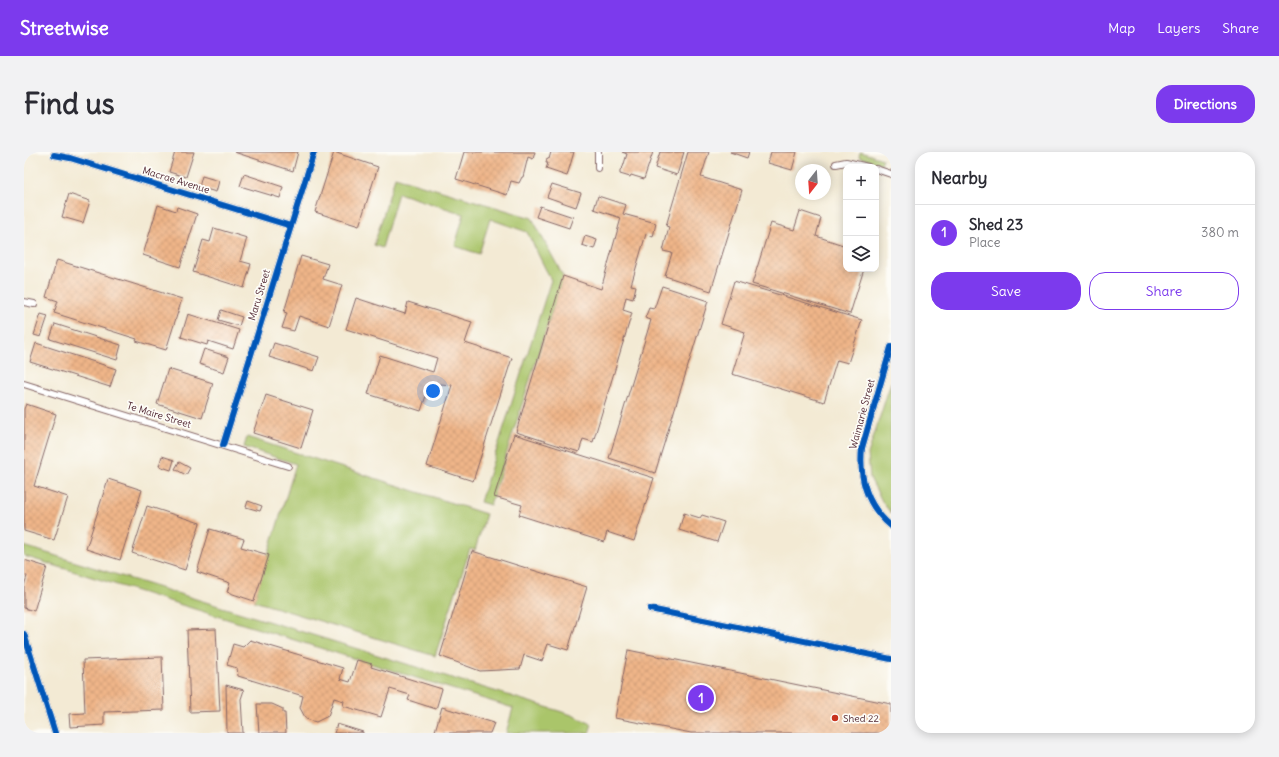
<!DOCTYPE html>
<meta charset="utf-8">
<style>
:root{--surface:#fff;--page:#f2f2f3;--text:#2b2b33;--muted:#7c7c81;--line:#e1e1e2;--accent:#7c3aed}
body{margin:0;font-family:Delius,sans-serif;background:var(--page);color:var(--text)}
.controls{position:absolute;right:12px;top:12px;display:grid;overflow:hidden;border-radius:8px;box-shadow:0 2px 10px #0003}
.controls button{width:36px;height:36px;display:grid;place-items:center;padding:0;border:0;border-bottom:1px solid var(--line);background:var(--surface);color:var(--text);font:20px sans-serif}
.compass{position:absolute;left:771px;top:12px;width:36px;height:36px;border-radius:50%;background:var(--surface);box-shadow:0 2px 10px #0003;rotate:197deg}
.you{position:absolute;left:409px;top:239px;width:14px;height:14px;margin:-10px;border:3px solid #fff;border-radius:50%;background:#1a73e8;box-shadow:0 0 0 6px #1a73e833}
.badge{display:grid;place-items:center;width:26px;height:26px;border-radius:50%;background:var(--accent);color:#fff;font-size:13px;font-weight:700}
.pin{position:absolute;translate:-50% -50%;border:2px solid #fff;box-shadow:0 1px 4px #0006}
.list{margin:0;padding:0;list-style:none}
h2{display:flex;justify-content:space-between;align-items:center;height:52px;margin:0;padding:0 16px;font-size:17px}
h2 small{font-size:13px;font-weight:400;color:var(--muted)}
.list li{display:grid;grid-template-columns:26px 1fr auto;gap:12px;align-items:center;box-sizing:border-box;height:56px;padding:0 16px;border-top:1px solid var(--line)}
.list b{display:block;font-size:15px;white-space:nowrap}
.list p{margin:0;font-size:13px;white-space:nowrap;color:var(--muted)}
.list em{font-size:13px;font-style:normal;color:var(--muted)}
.actions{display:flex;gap:8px;padding:12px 16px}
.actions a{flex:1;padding:9px 0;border:1px solid var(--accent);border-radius:16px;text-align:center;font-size:14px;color:var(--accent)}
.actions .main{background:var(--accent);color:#fff}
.icon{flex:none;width:22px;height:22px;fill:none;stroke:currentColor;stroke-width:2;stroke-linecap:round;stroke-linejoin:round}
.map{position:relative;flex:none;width:867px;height:581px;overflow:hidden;border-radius:16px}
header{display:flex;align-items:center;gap:24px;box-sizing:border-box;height:56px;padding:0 20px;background:var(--accent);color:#fff}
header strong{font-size:19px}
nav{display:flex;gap:22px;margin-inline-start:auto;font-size:14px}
.intro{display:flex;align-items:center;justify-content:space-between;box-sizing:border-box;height:96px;padding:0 24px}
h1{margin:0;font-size:28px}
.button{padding:10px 18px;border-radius:16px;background:var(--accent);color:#fff;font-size:14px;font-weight:700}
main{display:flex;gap:24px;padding:0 24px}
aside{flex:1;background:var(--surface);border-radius:16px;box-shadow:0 2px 10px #0003}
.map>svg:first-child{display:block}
.green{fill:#aac56b;stroke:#7a724b}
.building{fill:url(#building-cross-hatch)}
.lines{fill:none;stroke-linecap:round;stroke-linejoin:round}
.minor-casing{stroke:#856666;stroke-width:8}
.minor{stroke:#fff;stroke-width:6}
.cycleway-casing{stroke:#fdfcf7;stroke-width:8}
.cycleway{stroke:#0057b8;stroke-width:6}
.poi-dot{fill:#c8321e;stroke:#fdfcf7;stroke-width:1.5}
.labels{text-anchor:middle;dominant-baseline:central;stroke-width:3.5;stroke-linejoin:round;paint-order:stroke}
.street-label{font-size:10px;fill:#4a1f2b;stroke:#fdfcf7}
.poi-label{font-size:10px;fill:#4a1f2b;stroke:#fdfcf7;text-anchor:start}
</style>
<header>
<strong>Streetwise</strong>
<nav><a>Map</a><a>Layers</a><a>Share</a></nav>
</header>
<div class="intro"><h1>Find us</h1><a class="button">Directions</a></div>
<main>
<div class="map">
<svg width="867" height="581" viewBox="0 0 867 581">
<defs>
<pattern id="building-cross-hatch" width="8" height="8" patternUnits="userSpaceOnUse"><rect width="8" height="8" fill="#efb589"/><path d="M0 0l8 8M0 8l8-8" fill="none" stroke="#ce9b76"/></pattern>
</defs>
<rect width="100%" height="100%" fill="#fdfcf7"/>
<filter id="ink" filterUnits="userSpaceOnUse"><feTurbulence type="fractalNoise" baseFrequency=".025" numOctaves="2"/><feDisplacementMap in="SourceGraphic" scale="8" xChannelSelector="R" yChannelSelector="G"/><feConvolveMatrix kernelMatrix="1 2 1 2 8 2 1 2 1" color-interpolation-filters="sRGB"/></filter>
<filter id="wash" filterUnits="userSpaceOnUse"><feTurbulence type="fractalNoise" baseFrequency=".012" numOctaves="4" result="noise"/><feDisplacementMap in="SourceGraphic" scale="16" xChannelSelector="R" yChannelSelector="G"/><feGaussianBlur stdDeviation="0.9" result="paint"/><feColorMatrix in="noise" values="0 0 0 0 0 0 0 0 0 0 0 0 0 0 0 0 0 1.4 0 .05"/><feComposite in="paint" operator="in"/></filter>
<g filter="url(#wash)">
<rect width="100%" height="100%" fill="#f3ead4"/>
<g class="green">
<path d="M836 0 859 7 857 12 835 5Z"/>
<path d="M371 25 508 66 539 124 466 353 456 350 527 128 503 80 466 67 455 102 431 94 440 62 374 41 358 96 350 93Z"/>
<path d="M867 230V361L859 351 846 326 844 302Z"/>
<path d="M223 285 462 362 451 398 446 397 411 504 230 449 272 312 220 295Z"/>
<path d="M0 394 548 563 568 572 565 581H482L489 556 0 404Z"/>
</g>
<g id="blocks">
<g class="building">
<path d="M151 0H170L162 25 145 20Z"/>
<path d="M210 0H274L269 19Z"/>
<path d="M310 0 354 15 335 74 291 60Z"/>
<path d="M440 0H511L509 7 504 5 499 25H498L495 31 487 29 483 43 432 27Z"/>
<path d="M527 0H550L543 24 522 17 524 11H522L523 6 525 7Z"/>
<path d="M598 0H629L620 27 607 23 606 25 596 22V18L599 15 603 2Z"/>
<path d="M636 0H660L653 23 631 16Z"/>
<path d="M664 0H685L677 25 718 38 687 139 641 124 648 101 639 99 645 75 642 74Z"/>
<path d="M706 0H725L723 6Z"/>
<path d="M747 0H773L768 18 744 11Z"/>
<path d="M220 22 259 35 256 46 216 34Z"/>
<path d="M178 24 195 29 192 40 175 35Z"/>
<path d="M528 32 557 41 552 55 523 45Z"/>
<path d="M45 42 66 49 59 71 38 65Z"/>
<path d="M574 44 602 53 599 62 632 71 629 85 622 82 607 133 612 134 609 147 602 145 599 158 608 161 569 290 559 287 555 300 492 280 539 124 577 137 597 66 570 57Z"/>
<path d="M134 53 152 59 153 55 173 62 156 115 119 103Z"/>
<path d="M516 54 549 65 545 76 512 65Z"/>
<path d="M776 59 797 66 792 84 822 94V117H840L826 162 728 132 747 71 770 78Z"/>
<path d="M190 76 223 86 216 109 227 112 220 136 169 120 179 88 186 90Z"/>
<path d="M561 84 573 88 570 97 558 93Z"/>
<path d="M277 104 304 112 299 127 318 133 305 174 275 164 270 179 258 176 263 161 260 160Z"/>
<path d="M33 108 158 147 142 198 112 189 113 187 30 161 34 149 22 145Z"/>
<path d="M710 129 838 168 824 211 813 208 800 250 708 222 721 180 697 172Z"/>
<path d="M638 134 684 149 631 321 585 306 627 168 621 166 625 156 630 157Z"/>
<path d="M332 146 381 162 384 150 448 170 441 191 488 206 449 329 403 314 428 233 406 231 397 259 344 242 356 203 409 220 413 206 322 177Z"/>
<path d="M197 158 218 165 215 174 194 168Z"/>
<path d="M17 162 24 164 17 185 10 183Z"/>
<path d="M164 162 215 178 209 197 184 189 183 193 157 185Z"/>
<path d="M31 172 97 193 93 208 26 187Z"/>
<path d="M12 191 92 217 86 235 6 210Z"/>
<path d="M250 191 295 205 290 219 245 205Z"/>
<path d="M180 197 205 205 200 220 175 212Z"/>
<path d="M144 217 189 231 178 266 133 252Z"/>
<path d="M242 243 289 258 277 296 229 281Z"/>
<path d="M2 252 32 262 10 334 44 345 30 388 0 379V257Z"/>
<path d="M490 282 630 326 610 389 583 380 580 390 495 363 498 353 470 345Z"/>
<path d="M138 304 150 308 147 318 135 314Z"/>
<path d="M155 310 166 316 162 323 151 317Z"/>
<path d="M84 327 118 338 96 408 62 397Z"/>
<path d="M224 349 238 354 236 359 222 355Z"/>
<path d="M123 354 176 371 161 418 108 401Z"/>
<path d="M660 361 676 366 678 363 700 370 693 390 655 378Z"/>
<path d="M186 377 220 387 217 395 245 403 230 449 203 440 206 431 173 420Z"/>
<path d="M448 399 563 435 544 498 524 492 518 509 500 503 496 517 456 519 416 504Z"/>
<path d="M0 408 23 415 10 459 0 456V434L3 424 0 423Z"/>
<path d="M192 477 196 559 166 560 163 478Z"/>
<path d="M226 488 319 516 316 527 326 530 333 508 348 512 347 515 418 537 412 557 384 548 386 543 366 537 357 565 319 554 320 549 310 546 304 564 292 570 282 567 276 556 279 544 214 524 213 516 203 513 209 492 219 495Z"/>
<path d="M604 498 867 552V581H667L591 566Z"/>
<path d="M138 505 140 558 80 560V573L46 575 45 562 61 561 59 508Z"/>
<path d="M202 533 220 538 217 547 219 581H203Z"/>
<path d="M233 552H248L259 557V561H261L262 581H235Z"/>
<path d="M418 555 470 571 466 581H416L411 579Z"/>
<path d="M313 572 339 580V581H310Z"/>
</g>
</g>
</g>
<g filter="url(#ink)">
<use href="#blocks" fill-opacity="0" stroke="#856666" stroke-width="1"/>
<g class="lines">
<g class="minor-casing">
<g id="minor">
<path d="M30 3 46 6 267 74"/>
<path d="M812 12 822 10 844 15"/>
<path d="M574 16V0"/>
<path d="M852 17 867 22"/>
<path d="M0 150 10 152"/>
<path d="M867 195 838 296C835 326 843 354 867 374"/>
<path d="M0 232 264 314"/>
<path d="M199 293 290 0"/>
<path d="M626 457 867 507"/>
<path d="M0 482 31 581"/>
</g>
</g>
<use href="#minor" class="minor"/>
<g class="cycleway-casing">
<g id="cycleway">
<path d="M30 3 46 6 267 74"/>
<path d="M867 195 838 296C835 326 843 354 867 374"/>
<path d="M199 293 290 0"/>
<path d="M626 457 867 507"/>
<path d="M0 482 31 581"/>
</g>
</g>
<use href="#cycleway" class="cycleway"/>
</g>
</g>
<circle class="poi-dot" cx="811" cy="566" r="4"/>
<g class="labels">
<g class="street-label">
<text transform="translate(152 28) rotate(17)">Macrae Avenue</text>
<text transform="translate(235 143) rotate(-73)">Maru Street</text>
<text transform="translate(838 262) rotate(-75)">Waimarie Street</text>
<text transform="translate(135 263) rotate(17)">Te Maire Street</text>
</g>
<g class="poi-label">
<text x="819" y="566">Shed 22</text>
</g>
</g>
</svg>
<div class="controls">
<button>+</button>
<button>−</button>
<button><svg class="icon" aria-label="layers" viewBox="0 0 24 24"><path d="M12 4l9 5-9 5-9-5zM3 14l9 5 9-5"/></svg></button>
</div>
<svg class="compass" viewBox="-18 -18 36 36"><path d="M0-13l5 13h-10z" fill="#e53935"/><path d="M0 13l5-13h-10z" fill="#7c7c81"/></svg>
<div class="you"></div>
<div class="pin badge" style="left:677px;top:546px">1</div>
</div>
<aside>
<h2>Nearby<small></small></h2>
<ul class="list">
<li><span class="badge">1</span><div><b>Shed 23</b><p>Place</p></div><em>380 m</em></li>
</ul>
<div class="actions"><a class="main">Save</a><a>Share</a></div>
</aside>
</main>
